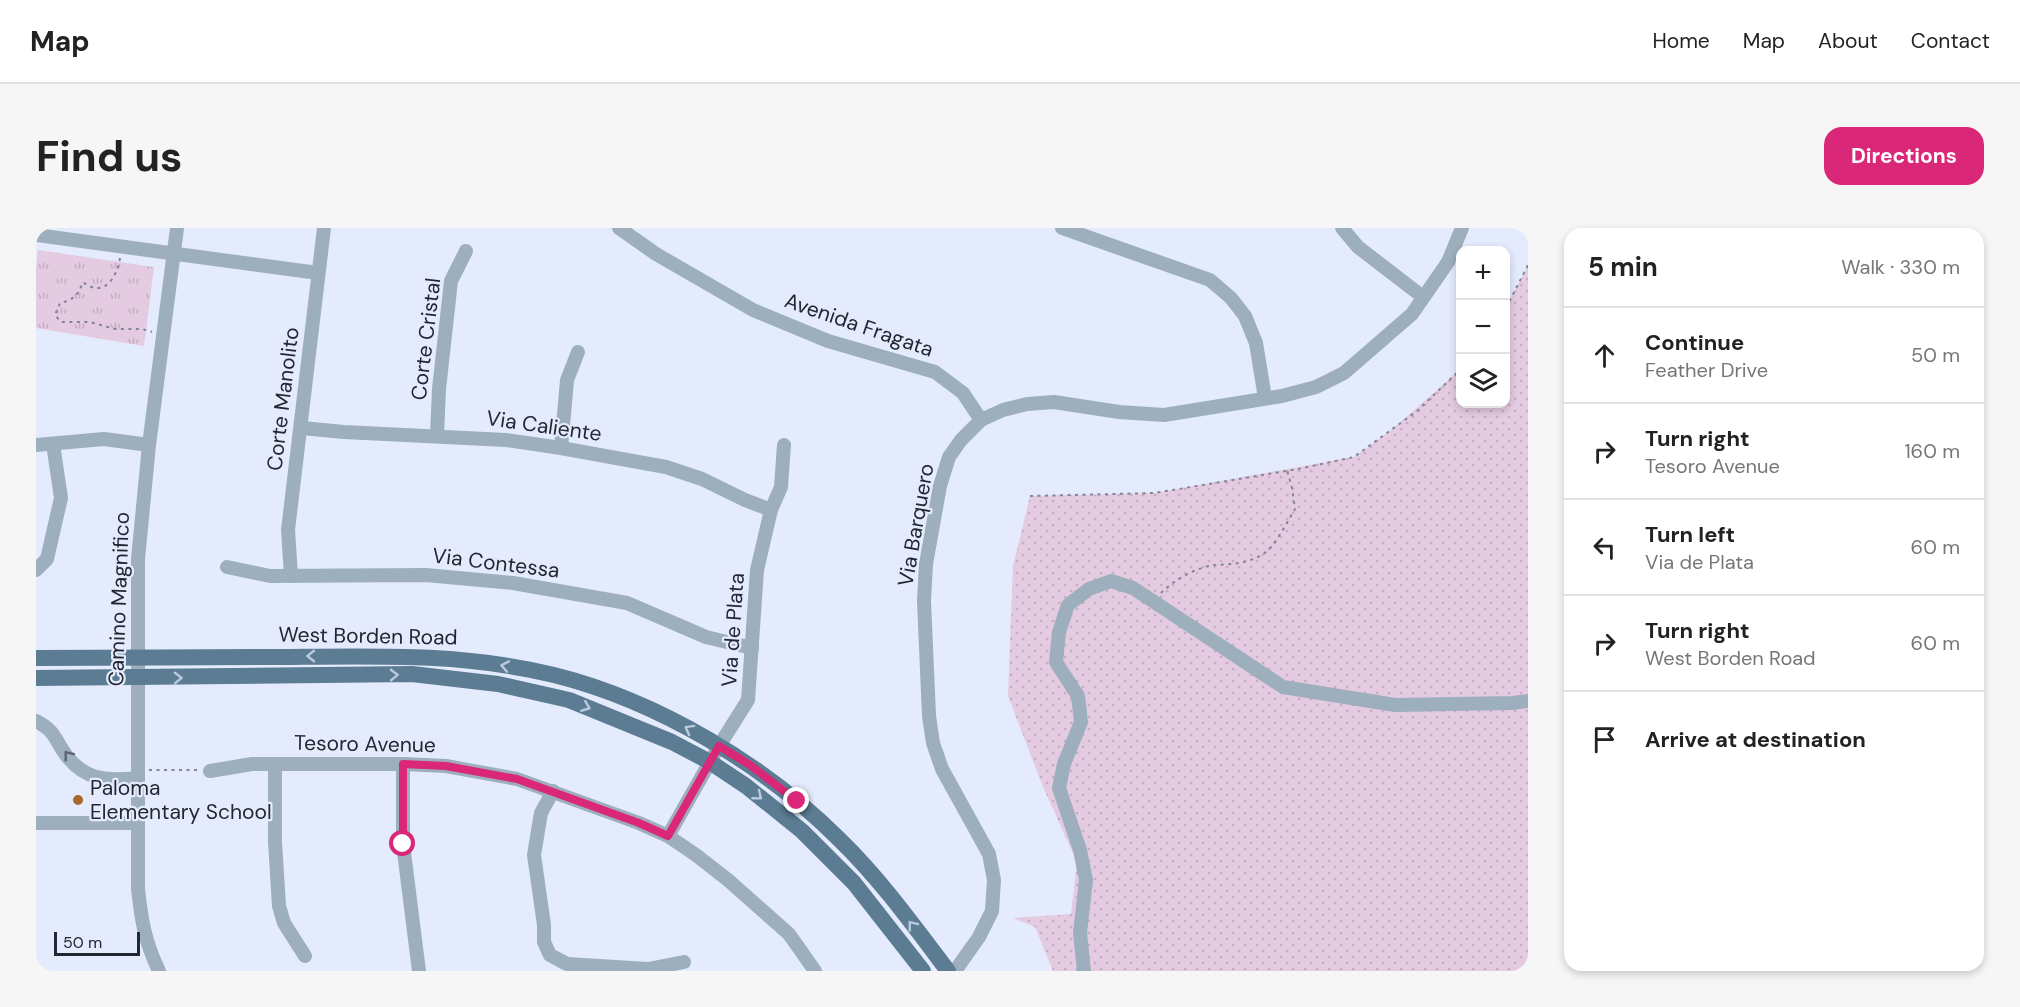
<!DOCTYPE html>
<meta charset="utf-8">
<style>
:root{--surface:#fff;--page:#f6f6f6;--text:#222;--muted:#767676;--line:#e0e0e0;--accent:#db2777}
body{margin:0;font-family:"DM Sans",sans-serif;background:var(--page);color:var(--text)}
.controls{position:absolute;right:18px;top:18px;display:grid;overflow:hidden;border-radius:12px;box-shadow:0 3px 9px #0003}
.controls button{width:54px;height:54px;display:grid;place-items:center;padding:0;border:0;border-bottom:2px solid var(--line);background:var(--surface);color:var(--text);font:30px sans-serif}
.scale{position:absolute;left:18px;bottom:15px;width:86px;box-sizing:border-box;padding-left:6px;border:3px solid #232732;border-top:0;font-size:16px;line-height:21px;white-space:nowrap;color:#232732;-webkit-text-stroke:4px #e4ebfd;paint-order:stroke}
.stop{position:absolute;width:18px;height:18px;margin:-14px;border:4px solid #db2777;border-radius:50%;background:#fff}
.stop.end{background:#db2777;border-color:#fff;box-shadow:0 2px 6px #0008}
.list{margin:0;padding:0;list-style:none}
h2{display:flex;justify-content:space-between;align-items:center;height:78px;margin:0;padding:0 24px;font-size:26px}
h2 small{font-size:20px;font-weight:400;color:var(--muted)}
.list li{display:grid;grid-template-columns:39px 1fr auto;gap:18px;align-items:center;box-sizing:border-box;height:96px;padding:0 24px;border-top:2px solid var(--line)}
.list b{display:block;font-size:22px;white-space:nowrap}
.list p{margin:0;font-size:20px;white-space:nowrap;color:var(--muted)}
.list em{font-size:20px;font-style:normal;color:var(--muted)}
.icon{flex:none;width:33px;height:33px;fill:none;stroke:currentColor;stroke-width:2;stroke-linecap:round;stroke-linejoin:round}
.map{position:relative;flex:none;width:1492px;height:743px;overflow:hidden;border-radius:18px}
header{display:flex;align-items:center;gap:36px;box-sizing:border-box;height:84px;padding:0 30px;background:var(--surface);border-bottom:2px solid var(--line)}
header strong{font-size:28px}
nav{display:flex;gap:33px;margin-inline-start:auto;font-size:21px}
.intro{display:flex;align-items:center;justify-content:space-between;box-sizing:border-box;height:144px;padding:0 36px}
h1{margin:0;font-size:42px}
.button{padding:15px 27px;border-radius:18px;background:var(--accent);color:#fff;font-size:21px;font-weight:700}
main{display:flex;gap:36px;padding:0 36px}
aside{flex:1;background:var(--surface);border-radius:18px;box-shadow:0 3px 9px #0003}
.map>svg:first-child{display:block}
.grass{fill:url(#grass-dots)}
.park{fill:url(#park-tufts)}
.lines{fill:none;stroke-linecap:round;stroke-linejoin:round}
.path{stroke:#818695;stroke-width:2;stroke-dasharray:3 4.5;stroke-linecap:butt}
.minor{stroke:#9dafbc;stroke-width:14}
.major{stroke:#5b7c93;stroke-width:16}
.oneway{stroke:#bbcadd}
.oneway2{stroke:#5a6470}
.route{stroke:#db2777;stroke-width:8}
.poi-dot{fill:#a6682d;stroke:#e4ebfd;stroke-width:2}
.labels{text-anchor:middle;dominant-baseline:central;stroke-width:4.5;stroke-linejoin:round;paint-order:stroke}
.street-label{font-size:21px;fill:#232732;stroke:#e4ebfd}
.poi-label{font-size:21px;fill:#232732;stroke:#e4ebfd;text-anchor:start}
</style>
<header>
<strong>Map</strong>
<nav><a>Home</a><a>Map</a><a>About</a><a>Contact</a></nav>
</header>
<div class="intro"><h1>Find us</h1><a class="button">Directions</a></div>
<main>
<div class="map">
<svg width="1492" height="743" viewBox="0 0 1492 743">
<defs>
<pattern id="grass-dots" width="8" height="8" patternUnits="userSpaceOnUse" patternTransform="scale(1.5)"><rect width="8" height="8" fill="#e5cbe1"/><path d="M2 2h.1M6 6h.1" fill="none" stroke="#c4aec2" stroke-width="1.8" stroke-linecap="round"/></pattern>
<pattern id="park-tufts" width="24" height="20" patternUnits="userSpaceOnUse" patternTransform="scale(1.5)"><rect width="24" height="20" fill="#e5cbe1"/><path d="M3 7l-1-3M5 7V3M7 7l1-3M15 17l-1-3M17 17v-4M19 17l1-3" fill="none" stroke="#c4aec2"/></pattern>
</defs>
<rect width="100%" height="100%" fill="#e4ebfd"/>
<path class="grass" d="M1492 37V743H1017L999 699 977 690 1035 686 1041 634 1007 559 972 468 977 338 994 268 1119 265 1318 229 1354 203 1424 142V176H1470V80Z"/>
<path class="park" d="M2 22 118 39 108 118 0 100V39Z"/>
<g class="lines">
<g class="path">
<path d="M84 30C81 49 68 71 47 54 42 67 38 72 24 75L19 87 25 94H54L79 101H106L116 104"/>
<path d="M1470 80 1492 37"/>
<path d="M994 268 1119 265 1262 241 1318 229 1381 183 1424 142"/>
<path d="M1125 365C1138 352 1159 340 1178 337 1195 336 1212 336 1227 326 1239 319 1251 294 1259 281L1256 260 1251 242"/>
<path d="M113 542H162"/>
</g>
<g class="minor">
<path d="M583 0 620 26 717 82 792 113 899 144 927 165 945 192"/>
<path d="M1026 0 1174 52 1195 70 1209 88 1220 115 1229 170"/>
<path d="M1306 0 1322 19 1387 69"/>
<path d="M0 7 282 45"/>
<path d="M266 200 308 204 470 212 525 220 630 239 666 251 709 272 735 282"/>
<path d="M401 207 403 161 415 53 430 23"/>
<path d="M0 217 68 211 113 217"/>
<path d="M525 220 531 152 542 124"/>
<path d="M191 339 234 348 390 347 477 355 591 375 670 409 716 420"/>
<path d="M0 342 11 331 25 270 17 216"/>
<path d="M255 348 252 302 288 0"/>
<path d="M0 493C20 503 18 511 30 527 49 553 73 553 102 550"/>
<path d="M239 536V614L243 678 248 695 269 728"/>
<path d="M367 536V616L383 743"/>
<path d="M174 543 216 536H367L410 538 481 551 603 595 632 608 660 627 692 652 753 706 779 743"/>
<path d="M517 563 505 585 498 627 508 697V714L514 727 531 736 612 741 648 734"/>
<path d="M0 595H102"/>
<path d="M632 608 683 518 712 472 721 342 735 282 745 259 748 217"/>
<path d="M123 743C109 714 105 691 102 660V331L113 217 141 0"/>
<path d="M919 743 943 709 956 683 958 652 953 626 906 541 897 515 893 488 888 373 890 336 904 258 913 229 925 212 945 192 967 182 991 176 1018 174 1083 184 1128 187 1246 168 1280 159 1308 145 1376 86 1412 34 1426 0"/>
<path d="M1048 743 1044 705 1050 652 1044 622 1023 560 1028 536 1045 494 1042 468 1020 434 1023 404 1032 377 1053 361 1075 353 1097 360 1247 459 1359 477 1476 475 1492 473"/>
</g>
<g class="major">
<path d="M0 430C82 430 165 429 247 429 338 428 429 425 518 447 622 473 729 537 804 612 845 652 878 698 912 743"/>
<path d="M0 450 376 446 462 456 533 472 636 514 674 534 710 558 766 603 818 655 887 743"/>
</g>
</g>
<defs><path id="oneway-chevron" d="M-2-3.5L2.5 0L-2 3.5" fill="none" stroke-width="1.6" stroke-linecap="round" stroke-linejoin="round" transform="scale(1.5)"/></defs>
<g class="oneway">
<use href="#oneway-chevron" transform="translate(275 428) rotate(179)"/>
<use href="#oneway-chevron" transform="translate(469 438) rotate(-169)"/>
<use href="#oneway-chevron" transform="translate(358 447) rotate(-1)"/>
<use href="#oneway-chevron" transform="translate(142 450) rotate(-1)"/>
<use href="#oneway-chevron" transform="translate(550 479) rotate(22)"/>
<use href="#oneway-chevron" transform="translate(653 501) rotate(-151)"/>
<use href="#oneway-chevron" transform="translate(722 568) rotate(39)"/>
<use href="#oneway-chevron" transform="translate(876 697) rotate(-128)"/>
</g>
<use class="oneway2" href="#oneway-chevron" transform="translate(32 527) rotate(-128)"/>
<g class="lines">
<path class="route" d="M367 616V536L410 538 481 551 603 595 632 608 683 518 714 537 761 573"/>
</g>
<circle class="poi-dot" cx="42" cy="572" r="6"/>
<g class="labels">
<g class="street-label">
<text transform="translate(823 97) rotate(19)">Avenida Fragata</text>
<text transform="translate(390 111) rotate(-83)">Corte Cristal</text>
<text transform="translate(247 171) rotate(-83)">Corte Manolito</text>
<text transform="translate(508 198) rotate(8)">Via Caliente</text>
<text transform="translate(880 297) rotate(-80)">Via Barquero</text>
<text transform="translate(460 335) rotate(7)">Via Contessa</text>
<text transform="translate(83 371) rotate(-88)">Camino Magnifico</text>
<text transform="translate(697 402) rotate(-86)">Via de Plata</text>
<text transform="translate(332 408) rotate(1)">West Borden Road</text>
<text transform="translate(329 516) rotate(1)">Tesoro Avenue</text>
</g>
<g class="poi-label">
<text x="54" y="560">Paloma<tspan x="54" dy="24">Elementary School</tspan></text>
</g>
</g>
</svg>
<div class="controls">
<button>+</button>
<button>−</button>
<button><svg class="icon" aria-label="layers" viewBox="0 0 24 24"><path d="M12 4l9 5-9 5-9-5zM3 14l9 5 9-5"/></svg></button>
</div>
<div class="scale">50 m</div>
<div class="stop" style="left:367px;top:616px"></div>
<div class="stop end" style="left:761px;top:573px"></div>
</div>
<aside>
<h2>5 min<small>Walk · 330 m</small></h2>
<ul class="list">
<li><svg class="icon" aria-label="ahead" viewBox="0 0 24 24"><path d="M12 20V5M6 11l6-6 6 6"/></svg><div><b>Continue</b><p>Feather Drive</p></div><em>50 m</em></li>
<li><svg class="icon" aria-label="right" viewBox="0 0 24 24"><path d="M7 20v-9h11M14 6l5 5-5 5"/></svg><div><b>Turn right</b><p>Tesoro Avenue</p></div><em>160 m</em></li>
<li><svg class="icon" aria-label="left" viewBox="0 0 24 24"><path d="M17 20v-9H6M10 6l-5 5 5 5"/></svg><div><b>Turn left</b><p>Via de Plata</p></div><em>60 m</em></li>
<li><svg class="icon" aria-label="right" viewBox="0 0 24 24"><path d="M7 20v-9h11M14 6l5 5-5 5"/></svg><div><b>Turn right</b><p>West Borden Road</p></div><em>60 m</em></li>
<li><svg class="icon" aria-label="arrive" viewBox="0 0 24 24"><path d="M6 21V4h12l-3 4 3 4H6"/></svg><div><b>Arrive at destination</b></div></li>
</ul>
</aside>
</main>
